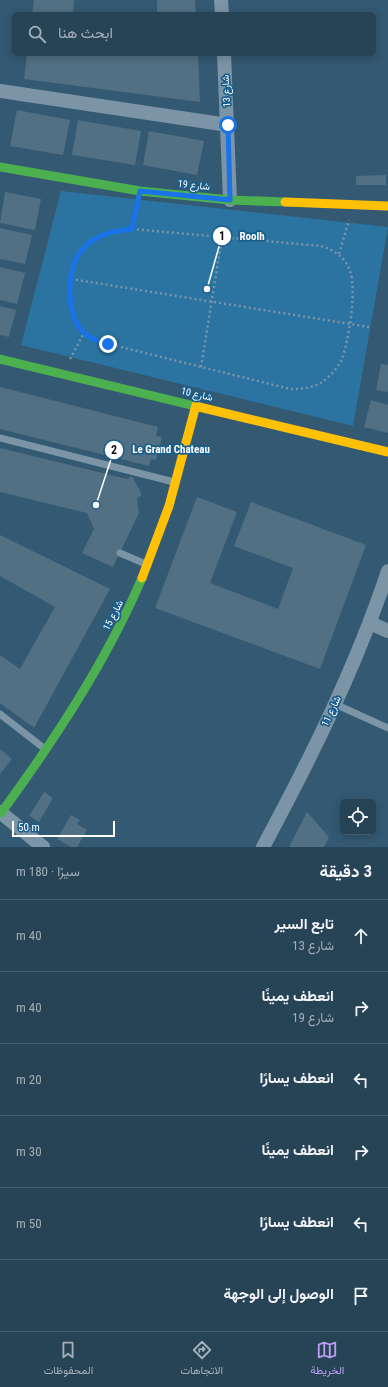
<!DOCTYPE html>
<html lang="ar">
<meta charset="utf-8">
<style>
:root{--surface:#274356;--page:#2f4a5c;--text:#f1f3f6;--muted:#a4b0b9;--line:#435c6c;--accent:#bca0f2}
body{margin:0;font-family:"Roboto Condensed",Vazirmatn,sans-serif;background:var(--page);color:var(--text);direction:rtl}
.controls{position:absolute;right:12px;bottom:12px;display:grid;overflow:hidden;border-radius:6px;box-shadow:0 2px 10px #0003}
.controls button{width:36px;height:36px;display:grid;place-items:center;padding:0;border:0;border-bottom:1px solid var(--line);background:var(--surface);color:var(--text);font:20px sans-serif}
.scale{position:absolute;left:12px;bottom:10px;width:103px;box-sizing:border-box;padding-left:4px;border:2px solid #fff;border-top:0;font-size:11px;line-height:14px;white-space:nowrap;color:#fff;-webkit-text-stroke:3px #1a5e8c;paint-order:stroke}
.stop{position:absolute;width:12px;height:12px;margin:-9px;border:3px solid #1a73e8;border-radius:50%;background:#fff}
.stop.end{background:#1a73e8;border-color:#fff;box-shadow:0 1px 4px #0008}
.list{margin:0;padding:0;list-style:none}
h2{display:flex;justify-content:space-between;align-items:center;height:52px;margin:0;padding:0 16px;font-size:17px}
h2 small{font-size:13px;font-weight:400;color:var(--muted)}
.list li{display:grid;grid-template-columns:26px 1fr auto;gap:12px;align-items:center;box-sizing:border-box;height:72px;padding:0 16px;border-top:1px solid var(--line)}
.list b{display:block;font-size:15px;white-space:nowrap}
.list p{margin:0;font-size:13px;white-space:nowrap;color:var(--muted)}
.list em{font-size:13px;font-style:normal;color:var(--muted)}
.icon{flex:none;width:22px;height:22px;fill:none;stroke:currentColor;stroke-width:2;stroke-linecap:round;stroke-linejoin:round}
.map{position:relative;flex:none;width:388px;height:847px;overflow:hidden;direction:ltr}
.search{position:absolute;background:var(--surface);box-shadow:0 2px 10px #0003;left:12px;right:12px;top:12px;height:44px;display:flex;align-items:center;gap:10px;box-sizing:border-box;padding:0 14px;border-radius:6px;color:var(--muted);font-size:15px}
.sheet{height:484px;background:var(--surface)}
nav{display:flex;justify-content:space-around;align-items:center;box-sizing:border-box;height:56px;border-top:1px solid var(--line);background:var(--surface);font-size:11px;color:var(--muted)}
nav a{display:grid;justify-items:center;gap:2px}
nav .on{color:var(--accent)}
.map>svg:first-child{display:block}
.green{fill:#2b74a1}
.building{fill:#527084}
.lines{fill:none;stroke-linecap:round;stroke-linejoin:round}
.path{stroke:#7b95a6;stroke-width:2.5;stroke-dasharray:2 3;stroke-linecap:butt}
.lane{stroke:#7b95a6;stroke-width:7}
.street{stroke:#7b95a6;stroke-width:14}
.fast{stroke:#4caf50;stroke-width:9}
.slow{stroke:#ffc107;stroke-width:9}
.route{stroke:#1a73e8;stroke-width:5}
.labels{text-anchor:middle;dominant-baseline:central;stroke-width:3.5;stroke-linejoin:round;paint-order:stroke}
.street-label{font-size:10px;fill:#fff;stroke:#1a5e8c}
.leader{fill:none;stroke:#fff;stroke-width:1.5}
.callout-dot{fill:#fff;stroke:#1a5e8c;stroke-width:1.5}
.mark-label{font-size:12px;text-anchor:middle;font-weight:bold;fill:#111}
.callout-label{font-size:11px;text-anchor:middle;font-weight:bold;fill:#fff;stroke:#1a5e8c;stroke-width:3.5;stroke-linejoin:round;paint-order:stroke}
</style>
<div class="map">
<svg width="388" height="847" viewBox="0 0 388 847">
<rect width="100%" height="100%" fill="#345972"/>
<path class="green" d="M61 191 388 227 353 426 21 345Z"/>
<g class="building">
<path d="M34 0H74L73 14H32Z"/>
<path d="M157 0H195L196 14H157Z"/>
<path d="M27 54H198L200 102 24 79Z"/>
<path d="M17 110 70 120 63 155 10 146Z"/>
<path d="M78 120 141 131 135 165 72 155Z"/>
<path d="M149 131 204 141 197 175 143 165Z"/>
<path d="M386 175V185H356V176Z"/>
<path d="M5 192 41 199 35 230 0 223Z"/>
<path d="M0 228 32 235 25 264 0 259Z"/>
<path d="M0 267 25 273 17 304 0 300Z"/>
<path d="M0 306 16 310 9 337 0 335Z"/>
<path d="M381 364 388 365V392L376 390Z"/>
<path d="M0 387 158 427 156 436 162 437 156 460 151 459 149 466 0 429Z"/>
<path d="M371 400 388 405V433L364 427Z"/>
<path d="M0 448 127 479 132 476 142 495 137 498 139 513 113 567 82 553 94 529 87 513 0 492Z"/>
<path d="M197 497 237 512 210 583 278 609 293 568 234 546 251 502 366 545 320 669 155 608Z"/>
<path d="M0 535 110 589 34 728 0 703V655L20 669 55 607 0 576Z"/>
<path d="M0 749 12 759 0 774Z"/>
<path d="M44 792 53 798 39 822 29 816Z"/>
<path d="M307 812 329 837 324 847H289Z"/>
<path d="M71 815 80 820 77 824 87 830 77 847H71L57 839Z"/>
</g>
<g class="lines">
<g class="path">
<path d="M132 229 321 246C334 250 345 257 350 271 357 290 349 339 342 359 339 366 333 373 327 378 317 388 303 389 290 389L101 342C95 340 89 338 85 334 65 316 65 273 80 252 92 236 113 231 132 229Z"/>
<path d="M132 229 137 205"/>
<path d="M339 254 349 220"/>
<path d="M71 279 369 327"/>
<path d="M70 359 84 333"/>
<path d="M201 367 222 237"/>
</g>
<g class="lane">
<path d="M0 438 174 482"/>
<path d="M120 553 148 565"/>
<path d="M335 704 388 728"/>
<path d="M0 714 45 749"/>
</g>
<g class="street">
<path d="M221 0 222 14"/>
<path d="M224 54 230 200"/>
<path d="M0 91 228 125"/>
<path d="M370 623 388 631"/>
<path d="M0 812 43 847"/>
<path d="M263 847C311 758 356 667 388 571"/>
</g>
<g class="fast">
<path d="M0 167 140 191 230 200 285 202"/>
<path d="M0 359 199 407"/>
<path d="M1 813C55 739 106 662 142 578"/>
</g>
<g class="slow">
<path d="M285 202 388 206"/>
<path d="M199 407 388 452"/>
<path d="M142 578 169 506 196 405"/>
</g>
</g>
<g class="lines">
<path class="route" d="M108 344C100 342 92 339 85 334 66 318 65 270 81 251 94 235 113 231 132 229L140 191 230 200 228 125"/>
</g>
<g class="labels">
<g class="street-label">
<text transform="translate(226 91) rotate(-93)">شارع 13</text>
<text transform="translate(194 185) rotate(6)">شارع 19</text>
<text transform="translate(197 394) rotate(13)">شارع 10</text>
<text transform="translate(113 615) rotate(-63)">شارع 15</text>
<text transform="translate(331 711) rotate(-65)">شارع 11</text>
</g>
</g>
<path class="leader" d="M207 289L222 236M96 505L114 450"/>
<g class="callout-dot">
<circle cx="207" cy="289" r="4"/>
<circle cx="96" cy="505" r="4"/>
<circle cx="222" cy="236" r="10"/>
<circle cx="114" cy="450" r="10"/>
</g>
<g class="mark-label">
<text x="222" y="240">1</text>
<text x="114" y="454">2</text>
</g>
<g class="callout-label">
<text x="252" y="240">Roolh</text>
<text x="171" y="453">Le Grand Chateau</text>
</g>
</svg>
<div class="controls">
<button><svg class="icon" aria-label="locate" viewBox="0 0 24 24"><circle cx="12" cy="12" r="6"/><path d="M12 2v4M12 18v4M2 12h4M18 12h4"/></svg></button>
</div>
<div class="scale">50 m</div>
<div class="stop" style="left:228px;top:125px"></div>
<div class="stop end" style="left:108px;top:344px"></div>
<div class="search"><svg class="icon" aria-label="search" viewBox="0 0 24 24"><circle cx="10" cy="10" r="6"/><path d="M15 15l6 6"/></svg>ابحث هنا</div>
</div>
<section class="sheet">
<h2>3 دقيقة<small>سيرًا · 180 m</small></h2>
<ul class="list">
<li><svg class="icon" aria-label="ahead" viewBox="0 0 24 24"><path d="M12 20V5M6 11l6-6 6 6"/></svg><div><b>تابع السير</b><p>شارع 13</p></div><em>40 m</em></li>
<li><svg class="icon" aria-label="right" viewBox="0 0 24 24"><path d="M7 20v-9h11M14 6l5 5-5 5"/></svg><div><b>انعطف يمينًا</b><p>شارع 19</p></div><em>40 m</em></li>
<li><svg class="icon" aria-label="left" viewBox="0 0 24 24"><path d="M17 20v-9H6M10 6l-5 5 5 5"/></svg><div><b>انعطف يسارًا</b></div><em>20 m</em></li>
<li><svg class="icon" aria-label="right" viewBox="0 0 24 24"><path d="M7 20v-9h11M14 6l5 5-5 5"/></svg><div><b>انعطف يمينًا</b></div><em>30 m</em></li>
<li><svg class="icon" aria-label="left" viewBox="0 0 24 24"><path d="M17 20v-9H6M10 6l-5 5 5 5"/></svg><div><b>انعطف يسارًا</b></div><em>50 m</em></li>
<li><svg class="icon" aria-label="arrive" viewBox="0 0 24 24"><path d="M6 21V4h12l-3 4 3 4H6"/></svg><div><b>الوصول إلى الوجهة</b></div></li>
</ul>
</section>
<nav>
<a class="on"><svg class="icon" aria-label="map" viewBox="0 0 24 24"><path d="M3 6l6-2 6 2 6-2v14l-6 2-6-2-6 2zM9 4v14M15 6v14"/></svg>الخريطة</a>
<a><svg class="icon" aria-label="directions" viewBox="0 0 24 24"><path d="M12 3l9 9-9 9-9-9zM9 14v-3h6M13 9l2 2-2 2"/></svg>الاتجاهات</a>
<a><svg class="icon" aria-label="saved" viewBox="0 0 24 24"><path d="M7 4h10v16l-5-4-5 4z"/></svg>المحفوظات</a>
</nav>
